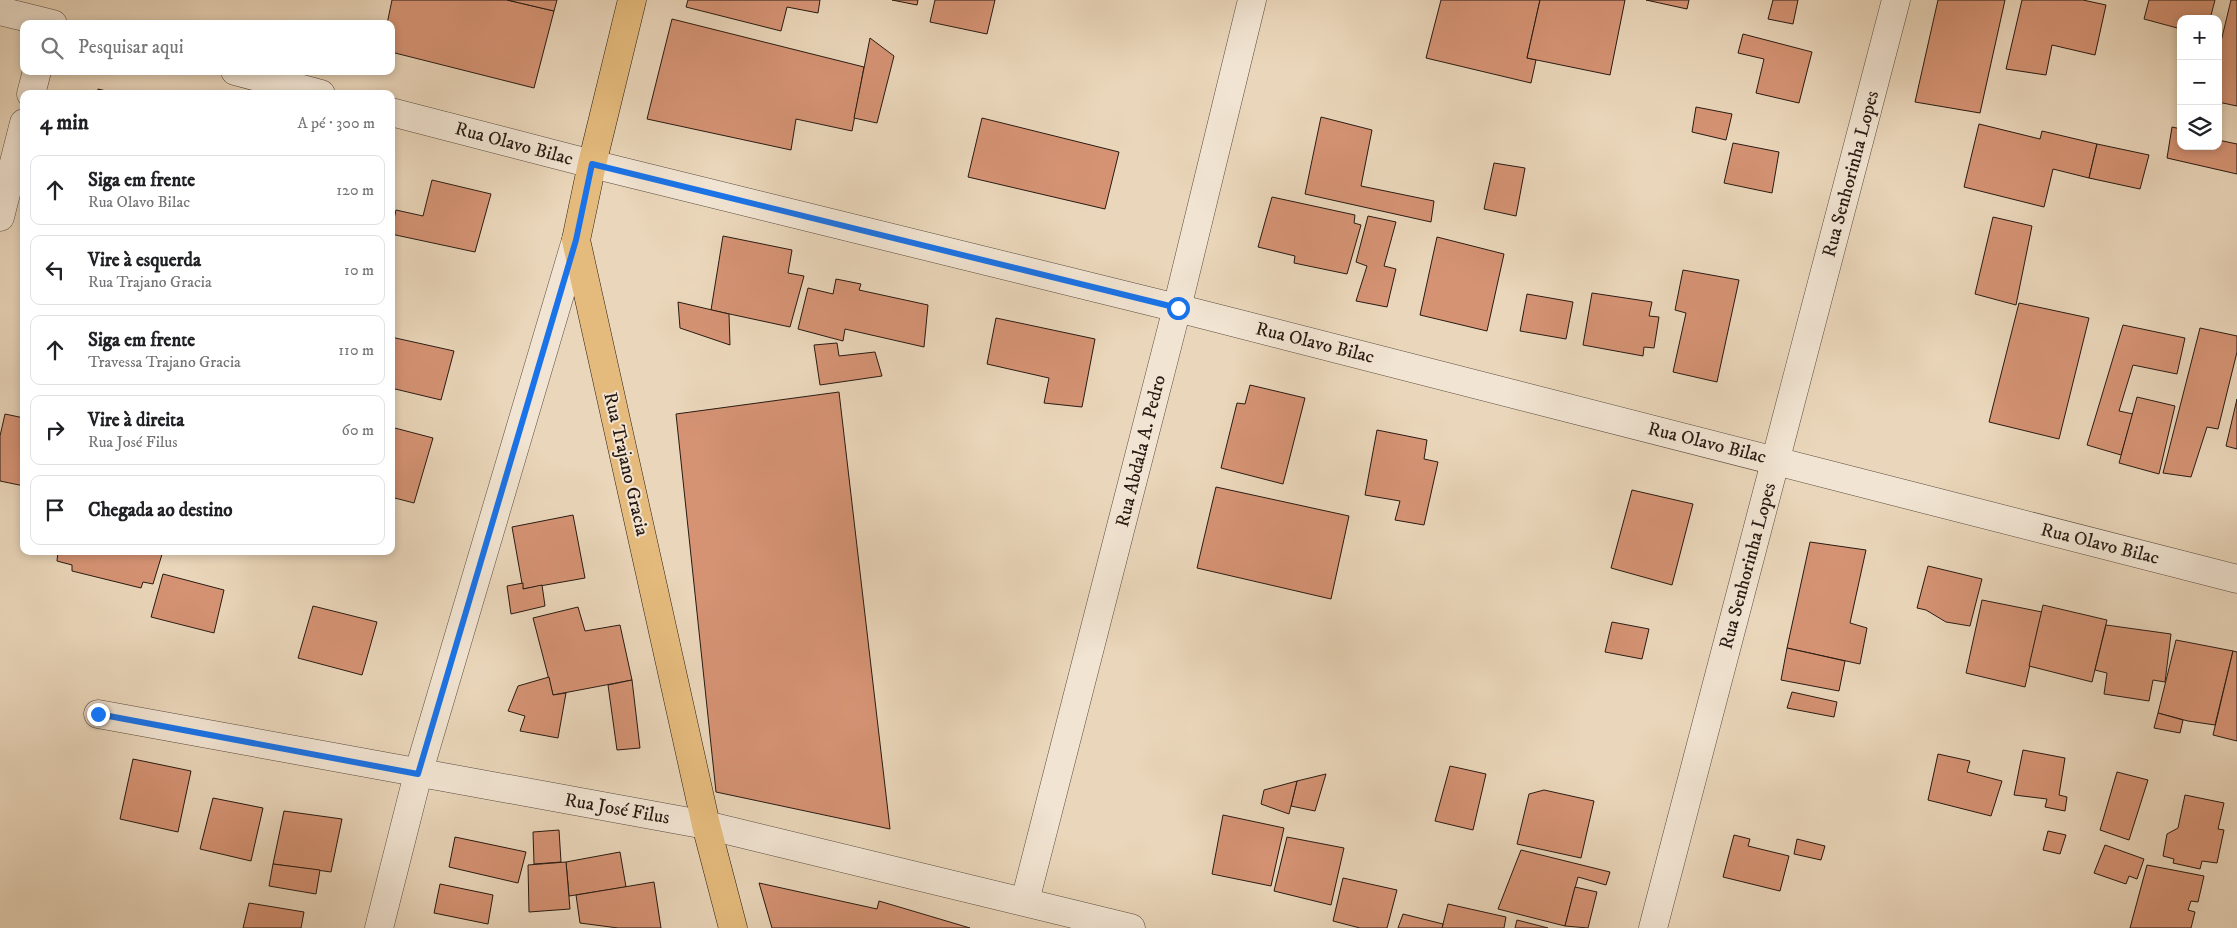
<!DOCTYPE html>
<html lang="pt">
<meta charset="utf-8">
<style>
:root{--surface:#fff;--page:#f6f6f6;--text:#202124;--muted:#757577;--line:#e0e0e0}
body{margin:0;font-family:"IM FELL DW Pica",serif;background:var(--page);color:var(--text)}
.controls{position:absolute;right:15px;top:15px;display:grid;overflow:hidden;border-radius:10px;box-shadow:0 2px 8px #0003}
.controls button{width:45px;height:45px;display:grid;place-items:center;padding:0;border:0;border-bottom:1px solid var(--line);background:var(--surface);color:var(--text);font:25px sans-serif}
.stop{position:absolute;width:15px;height:15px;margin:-11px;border:4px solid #1a73e8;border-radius:50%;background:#fff}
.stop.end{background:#1a73e8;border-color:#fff;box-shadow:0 1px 5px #0008}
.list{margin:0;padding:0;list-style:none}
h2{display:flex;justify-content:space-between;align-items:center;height:65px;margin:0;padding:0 20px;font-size:21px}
h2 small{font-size:16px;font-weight:400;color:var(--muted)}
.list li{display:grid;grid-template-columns:32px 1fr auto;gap:15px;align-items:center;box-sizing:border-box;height:70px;margin:0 10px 10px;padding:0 10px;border:1px solid var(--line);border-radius:10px}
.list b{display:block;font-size:19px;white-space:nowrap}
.list p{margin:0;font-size:16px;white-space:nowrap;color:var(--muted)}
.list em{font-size:16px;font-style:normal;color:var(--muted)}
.icon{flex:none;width:28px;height:28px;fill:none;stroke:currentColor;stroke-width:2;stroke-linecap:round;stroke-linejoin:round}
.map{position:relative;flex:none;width:2237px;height:928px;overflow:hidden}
.search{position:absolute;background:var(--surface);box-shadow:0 2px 8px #0003;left:20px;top:20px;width:375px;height:55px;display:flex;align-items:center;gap:12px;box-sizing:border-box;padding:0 18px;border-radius:10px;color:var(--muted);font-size:19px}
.panel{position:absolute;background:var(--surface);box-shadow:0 2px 8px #0003;left:20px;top:90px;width:375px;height:465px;border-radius:10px}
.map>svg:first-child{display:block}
.building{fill:#d59374;stroke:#281a12}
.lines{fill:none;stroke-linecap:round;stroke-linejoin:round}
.minor-casing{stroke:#58493c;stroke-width:29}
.major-casing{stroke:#281a12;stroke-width:29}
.minor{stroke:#f1e4d2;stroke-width:28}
.major{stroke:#e5bb7d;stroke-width:28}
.route{stroke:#1a73e8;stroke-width:6}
.labels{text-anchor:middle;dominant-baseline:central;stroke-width:4;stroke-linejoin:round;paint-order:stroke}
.street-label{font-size:19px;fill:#281a12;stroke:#f1e4d2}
</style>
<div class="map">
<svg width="2237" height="928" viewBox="0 0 2237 928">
<rect width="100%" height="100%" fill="#ead6ba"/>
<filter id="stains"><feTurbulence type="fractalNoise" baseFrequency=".004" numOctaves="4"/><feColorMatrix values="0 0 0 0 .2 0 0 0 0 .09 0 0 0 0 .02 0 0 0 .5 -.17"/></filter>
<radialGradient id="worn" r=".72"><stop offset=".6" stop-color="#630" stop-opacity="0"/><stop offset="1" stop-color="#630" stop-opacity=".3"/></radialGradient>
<g class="building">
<path d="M392 0H507L554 11 534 88 391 52V24H387Z"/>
<path d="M507 0H557L554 11Z"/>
<path d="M688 0H820L818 13 787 7 781 31 686 7Z"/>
<path d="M892 0H918L917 5Z"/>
<path d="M935 0H995L987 34 930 22Z"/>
<path d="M1441 0H1540L1527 58 1536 60 1531 83 1426 58Z"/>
<path d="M1540 0H1625L1610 75 1527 58Z"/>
<path d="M1646 0H1689L1687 9Z"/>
<path d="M1773 0H1798L1793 24 1768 19Z"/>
<path d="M1938 0H2005L1980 113 1915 102Z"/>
<path d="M2022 0H2083L2106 5 2095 55 2052 45 2046 75 2006 69Z"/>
<path d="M2149 0H2215L2210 19H2181V29L2144 19Z"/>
<path d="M2231 0H2237V106L2218 102V54Z"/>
<path d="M672 19 864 67 852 131 796 119 791 150 647 119Z"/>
<path d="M1743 34 1812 52 1799 103 1756 93 1764 59 1738 53Z"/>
<path d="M870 38 894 56 877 123 854 118Z"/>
<path d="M98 89 119 94H97Z"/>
<path d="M1696 107 1732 114 1726 140 1692 132Z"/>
<path d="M1321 117 1372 130 1361 186 1434 201 1431 222 1305 194Z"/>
<path d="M982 118 1119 152 1105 209 968 177Z"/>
<path d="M1979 124 2040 139 2042 131 2097 144 2089 178 2053 169 2044 207 1964 187Z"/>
<path d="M2172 127 2181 129V146H2218V140L2237 144V174L2167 158Z"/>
<path d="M1733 143 1779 152 1772 193 1724 183Z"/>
<path d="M2097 144 2149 155 2140 189 2089 178Z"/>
<path d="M1494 163 1525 168 1516 216 1484 209Z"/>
<path d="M432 180 491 194 475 252 391 234 396 210 423 216Z"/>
<path d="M1272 197 1355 215 1354 223 1361 225 1347 274 1294 263 1295 256 1258 247Z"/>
<path d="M1368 216 1396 222 1384 266 1396 269 1387 307 1356 301 1367 266 1356 262Z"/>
<path d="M1993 217 2032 226 2016 305 1975 294Z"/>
<path d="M723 236 792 250 788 273 804 276 790 327 711 310Z"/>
<path d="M1437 237 1504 254 1487 331 1420 315Z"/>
<path d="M1683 270 1739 280 1717 382 1673 372 1686 313 1675 310Z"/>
<path d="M836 279 861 284 859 290 928 305 924 347 845 329 843 341 798 329 808 288 833 294Z"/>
<path d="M1592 293 1652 302 1649 316 1659 317 1654 348 1644 347 1643 356 1583 345Z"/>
<path d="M1527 294 1573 302 1566 339 1520 331Z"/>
<path d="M678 302 729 314 730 345 680 328Z"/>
<path d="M2019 303 2089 318 2059 439 1989 422Z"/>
<path d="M996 318 1095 339 1082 407 1044 403 1049 378 987 364Z"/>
<path d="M2123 325 2185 338 2177 374 2133 365 2119 411 2133 414 2121 455 2087 445Z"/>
<path d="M2200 328 2237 336V352L2218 429 2207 427 2191 477 2163 473Z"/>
<path d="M391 337 454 351 441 400 391 388Z"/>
<path d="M837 343 839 356 875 352 882 376 820 385 814 345Z"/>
<path d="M1250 385 1305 398 1283 484 1221 468 1237 403 1245 404Z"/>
<path d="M839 392 890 829 716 792 676 414Z"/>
<path d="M2137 397 2175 406 2159 474 2119 463Z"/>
<path d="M2237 399V449L2226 446Z"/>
<path d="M5 414 24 418V486L0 481V436Z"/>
<path d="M391 427 433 438 414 503 391 497Z"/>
<path d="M1377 430 1427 440 1424 459 1438 462 1424 525 1395 520 1400 501 1365 495Z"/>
<path d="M1216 487 1349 516 1331 599 1197 568Z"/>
<path d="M1632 490 1693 504 1672 585 1611 568Z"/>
<path d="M573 515 585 578 523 589 512 527Z"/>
<path d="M1810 542 1866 550 1850 623 1867 628 1860 664 1787 648Z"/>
<path d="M58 551H163L153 584 143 582 141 588 72 571V565L57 561Z"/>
<path d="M1928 566 1982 579 1970 626 1946 622 1926 610 1917 608Z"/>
<path d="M163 574 224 590 214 633 151 617Z"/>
<path d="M523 583V589L542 585 545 606 511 614 507 586Z"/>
<path d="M1982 600 2042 612 2025 687 1966 673Z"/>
<path d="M2043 605 2107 620 2092 682 2029 666Z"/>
<path d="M313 606 377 622 362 675 298 658Z"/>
<path d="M578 607 585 631 620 625 632 680 553 695 533 618Z"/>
<path d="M1612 622 1649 629 1642 659 1605 652Z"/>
<path d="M2106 625 2171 634 2165 682 2153 680 2149 701 2104 694 2107 673 2095 670Z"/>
<path d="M2176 640 2233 651 2215 725 2188 721 2158 713Z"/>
<path d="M1787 648 1845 661 1839 691 1781 680Z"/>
<path d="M2233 651 2237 652V741L2213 735Z"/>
<path d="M549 677 553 695 566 693 558 738 520 731 525 716 508 711 518 686Z"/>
<path d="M632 680 640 748 617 750 608 685Z"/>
<path d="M1792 692 1837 702 1834 717 1787 708Z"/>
<path d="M2158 713 2183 720 2180 733 2154 728Z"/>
<path d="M2023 750 2065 758 2059 795 2067 797 2065 811 2045 807 2047 799 2014 795Z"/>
<path d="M1938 754 1970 761 1967 772 2002 781 1991 816 1928 800Z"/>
<path d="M133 759 191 771 178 832 120 819Z"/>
<path d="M1450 766 1486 774 1473 830 1435 821Z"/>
<path d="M2117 772 2148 780 2129 840 2100 830Z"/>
<path d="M1326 774 1315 811 1291 806 1297 781Z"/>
<path d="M1297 781 1289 814 1261 804 1264 790Z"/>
<path d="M1544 790 1594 801 1581 858 1517 844 1529 794Z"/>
<path d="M2185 795 2224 803 2218 829 2224 830 2217 863 2202 861 2200 869 2173 863 2174 859 2163 856 2167 834 2178 828Z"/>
<path d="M213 798 263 808 251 861 200 849Z"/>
<path d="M284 811 342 819 331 872 273 864Z"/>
<path d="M1223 815 1284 828 1271 886 1212 874Z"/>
<path d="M559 830 561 862 534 864 533 832Z"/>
<path d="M2048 831 2066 835 2060 854 2043 850Z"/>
<path d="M1734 835 1750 839 1748 846 1789 856 1780 891 1723 877Z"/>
<path d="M455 837 526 852 518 883 449 867Z"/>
<path d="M1287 837 1344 848 1331 905 1274 891Z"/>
<path d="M1797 839 1825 846 1821 860 1794 854Z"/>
<path d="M2105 845 2144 859 2137 879 2129 876 2126 884 2094 873Z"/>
<path d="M1521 850 1610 872 1606 885 1578 877 1565 926 1498 909Z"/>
<path d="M620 852 626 887 569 896 566 862Z"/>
<path d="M566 862 570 909 529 912 528 865Z"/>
<path d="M273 864 320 870 316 894 269 886Z"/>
<path d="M2147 865 2204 876 2198 902 2191 901 2188 910 2195 912 2191 928H2130Z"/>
<path d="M1343 878 1397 890 1387 928H1360L1333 921Z"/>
<path d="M654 882 661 928H618L580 923 576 895Z"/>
<path d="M759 883 877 909 879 901 970 928H772Z"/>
<path d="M440 884 493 895 488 924 434 913Z"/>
<path d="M1575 887 1597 892 1588 928 1565 926Z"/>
<path d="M249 903 304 912 301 928H243Z"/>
<path d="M1448 904 1506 917 1504 928H1442Z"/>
<path d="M1403 914 1443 924 1442 928H1398Z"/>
<path d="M1517 920 1548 928H1515Z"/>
</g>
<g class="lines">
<g class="minor-casing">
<g id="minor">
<path d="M0 11 53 24"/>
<path d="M235 71 321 94"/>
<path d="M31 94 37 71"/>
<path d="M391 112 592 164 1177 308 2237 579"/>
<path d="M0 217 24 123"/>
<path d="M98 714 706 825 1131 928"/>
<path d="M1025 901 1177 308 1252 0"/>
<path d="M379 928 418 774 576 240"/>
<path d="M1653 928 1896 0"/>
</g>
</g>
<g class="major-casing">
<path id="major" d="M632 0 592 164 576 240 706 825 733 928"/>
</g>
<use href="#minor" class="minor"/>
<use href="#major" class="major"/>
</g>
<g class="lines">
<path class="route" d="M98 714 418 774 576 240 592 164 1178 308"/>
</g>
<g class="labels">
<g class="street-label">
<text transform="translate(514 144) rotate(15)">Rua Olavo Bilac</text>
<text transform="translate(1851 174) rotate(-75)">Rua Senhorinha Lopes</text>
<text transform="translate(1315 343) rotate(14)">Rua Olavo Bilac</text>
<text transform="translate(1707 443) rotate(14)">Rua Olavo Bilac</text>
<text transform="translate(1141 451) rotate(-76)">Rua Abdala A. Pedro</text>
<text transform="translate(626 464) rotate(77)">Rua Trajano Gracia</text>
<text transform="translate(2100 544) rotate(14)">Rua Olavo Bilac</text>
<text transform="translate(1748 566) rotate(-75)">Rua Senhorinha Lopes</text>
<text transform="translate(617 809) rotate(10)">Rua José Filus</text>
</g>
</g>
<rect width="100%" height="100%" filter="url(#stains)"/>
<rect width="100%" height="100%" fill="url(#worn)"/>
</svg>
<div class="controls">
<button>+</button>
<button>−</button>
<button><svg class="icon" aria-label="layers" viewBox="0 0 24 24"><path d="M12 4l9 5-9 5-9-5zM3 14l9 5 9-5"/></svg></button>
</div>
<div class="stop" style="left:1178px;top:308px"></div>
<div class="stop end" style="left:98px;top:714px"></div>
<div class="search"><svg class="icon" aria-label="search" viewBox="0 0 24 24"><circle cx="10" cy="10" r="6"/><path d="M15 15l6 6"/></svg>Pesquisar aqui</div>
<section class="panel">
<h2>4 min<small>A pé · 300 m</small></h2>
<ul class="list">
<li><svg class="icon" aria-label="ahead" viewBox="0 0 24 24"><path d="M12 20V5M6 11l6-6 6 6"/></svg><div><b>Siga em frente</b><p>Rua Olavo Bilac</p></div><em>120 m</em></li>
<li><svg class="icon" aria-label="left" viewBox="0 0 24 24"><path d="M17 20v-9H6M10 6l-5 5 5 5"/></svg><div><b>Vire à esquerda</b><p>Rua Trajano Gracia</p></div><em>10 m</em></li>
<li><svg class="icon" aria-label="ahead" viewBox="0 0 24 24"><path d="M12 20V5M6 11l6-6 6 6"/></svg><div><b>Siga em frente</b><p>Travessa Trajano Gracia</p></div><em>110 m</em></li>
<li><svg class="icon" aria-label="right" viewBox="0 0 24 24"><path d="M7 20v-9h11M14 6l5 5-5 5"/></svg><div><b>Vire à direita</b><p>Rua José Filus</p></div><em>60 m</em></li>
<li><svg class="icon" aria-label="arrive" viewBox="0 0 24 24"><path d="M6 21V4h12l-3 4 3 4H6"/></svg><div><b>Chegada ao destino</b></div></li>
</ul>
</section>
</div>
